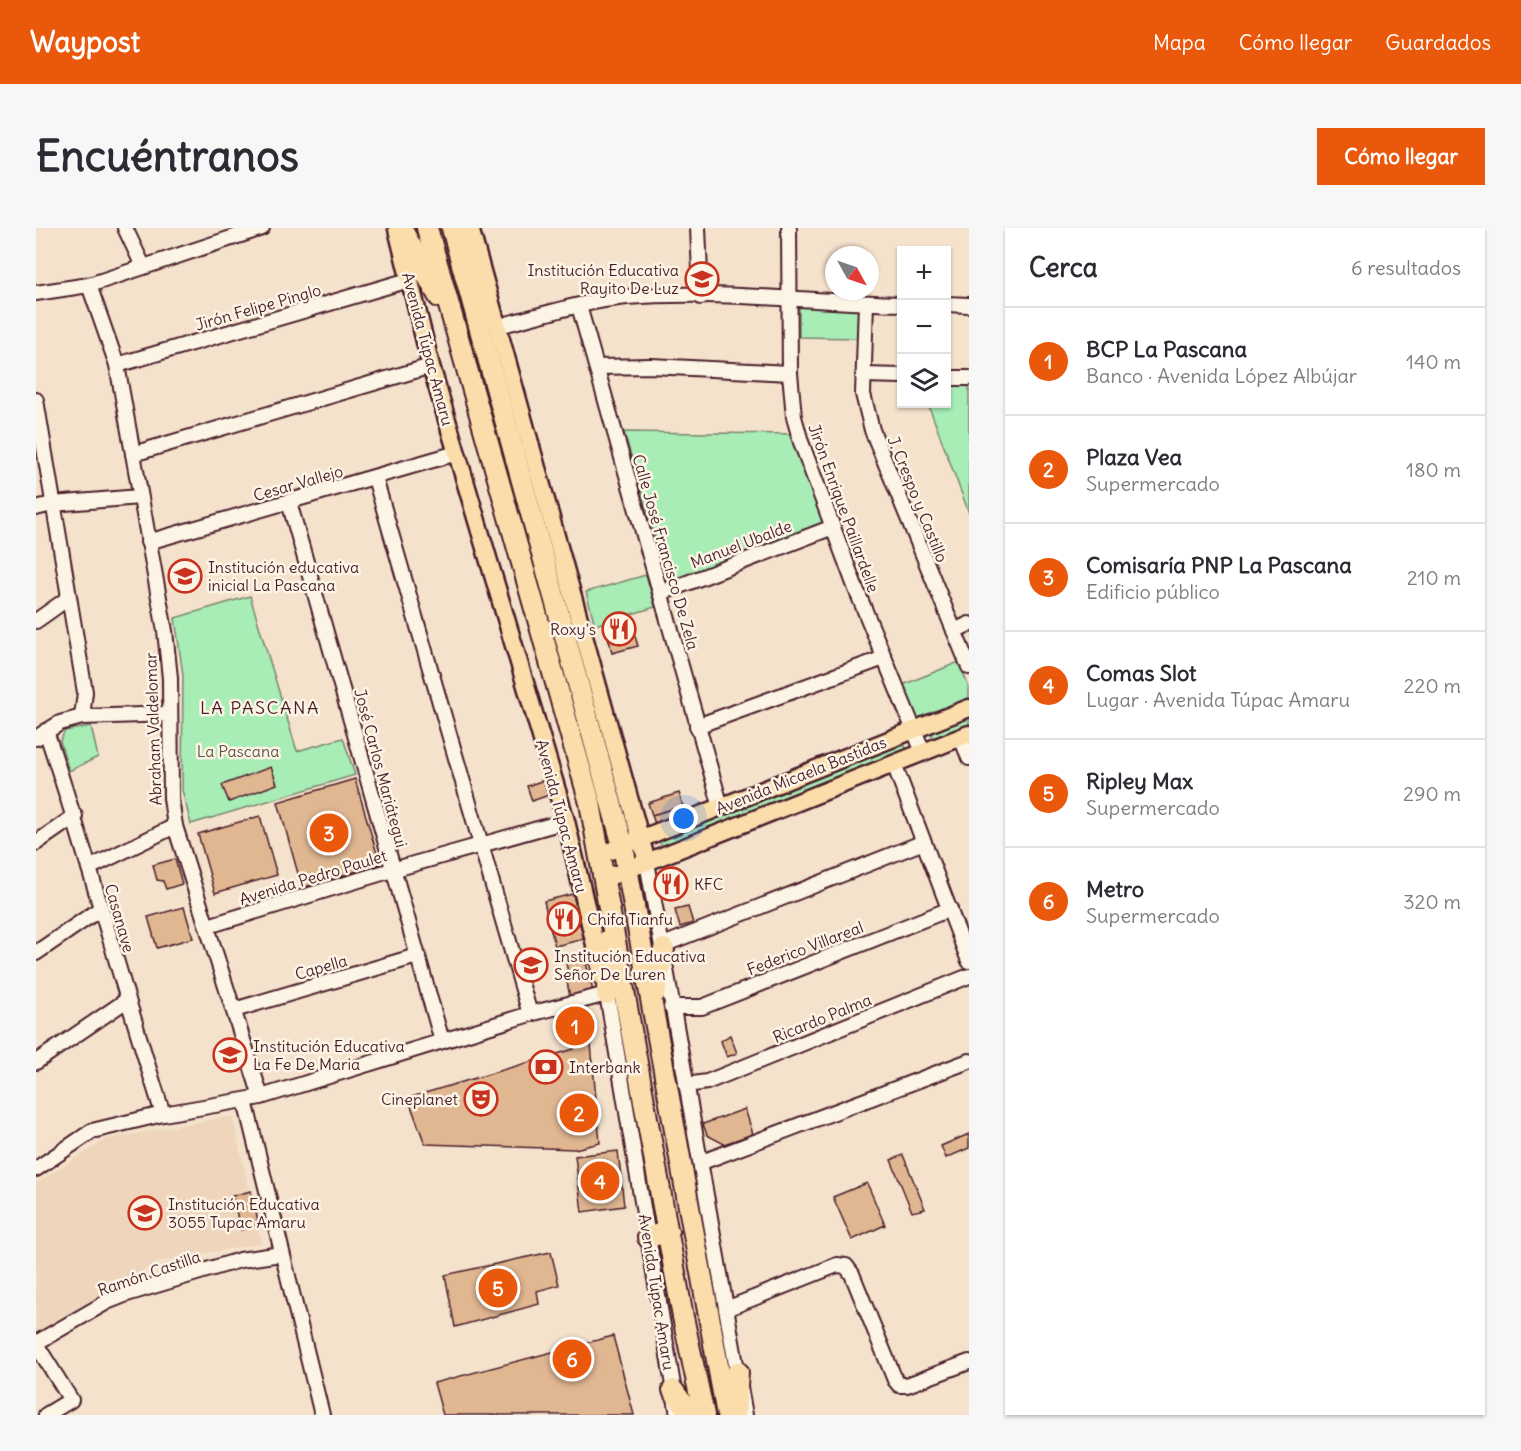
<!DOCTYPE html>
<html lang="es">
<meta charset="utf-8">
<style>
:root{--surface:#fff;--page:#f7f7f7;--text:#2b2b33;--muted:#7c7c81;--line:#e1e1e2;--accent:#ea580c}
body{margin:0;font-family:Delius,sans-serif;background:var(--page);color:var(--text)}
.controls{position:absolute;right:18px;top:18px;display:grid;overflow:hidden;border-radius:0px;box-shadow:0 2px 4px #0004}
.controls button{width:54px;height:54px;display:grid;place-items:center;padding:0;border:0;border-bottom:2px solid var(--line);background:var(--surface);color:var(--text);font:30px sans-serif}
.compass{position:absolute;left:789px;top:18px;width:54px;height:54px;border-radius:50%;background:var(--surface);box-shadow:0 2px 4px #0004;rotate:130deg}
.you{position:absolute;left:648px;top:591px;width:21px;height:21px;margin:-15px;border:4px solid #fff;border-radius:50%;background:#1a73e8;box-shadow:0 0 0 9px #1a73e833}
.badge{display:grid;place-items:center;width:39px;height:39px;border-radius:50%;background:var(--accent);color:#fff;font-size:20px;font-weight:700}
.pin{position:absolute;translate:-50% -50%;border:3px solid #fff;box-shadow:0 2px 6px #0006}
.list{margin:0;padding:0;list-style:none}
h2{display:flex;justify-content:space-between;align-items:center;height:78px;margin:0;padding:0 24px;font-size:26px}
h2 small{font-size:20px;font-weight:400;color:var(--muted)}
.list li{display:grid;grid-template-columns:39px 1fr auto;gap:18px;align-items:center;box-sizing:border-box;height:108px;padding:0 24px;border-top:2px solid var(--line)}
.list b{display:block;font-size:22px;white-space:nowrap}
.list p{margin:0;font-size:20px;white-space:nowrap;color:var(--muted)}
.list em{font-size:20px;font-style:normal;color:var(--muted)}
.icon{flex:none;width:33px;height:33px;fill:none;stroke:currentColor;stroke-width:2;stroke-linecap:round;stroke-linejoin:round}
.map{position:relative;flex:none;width:933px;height:1187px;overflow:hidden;border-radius:0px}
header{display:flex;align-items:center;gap:36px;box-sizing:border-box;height:84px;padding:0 30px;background:var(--accent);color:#fff}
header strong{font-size:28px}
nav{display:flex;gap:33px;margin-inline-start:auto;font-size:21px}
.intro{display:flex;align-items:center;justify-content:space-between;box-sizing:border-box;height:144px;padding:0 36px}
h1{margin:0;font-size:42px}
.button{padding:15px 27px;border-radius:0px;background:var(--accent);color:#fff;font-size:21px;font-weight:700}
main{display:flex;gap:36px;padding:0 36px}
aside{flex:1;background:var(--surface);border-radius:0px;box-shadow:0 2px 4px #0004}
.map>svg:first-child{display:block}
.built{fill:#eed5bb}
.green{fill:#a8ecb6;stroke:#798670;stroke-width:1.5}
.building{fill:#e1b792;stroke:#4a1f2b;stroke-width:1.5}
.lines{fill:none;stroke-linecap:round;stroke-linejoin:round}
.minor-casing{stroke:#4a1f2b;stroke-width:18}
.major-casing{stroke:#4a1f2b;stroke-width:21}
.highway-casing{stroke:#4a1f2b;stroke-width:24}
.minor{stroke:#fcf5e5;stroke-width:14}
.major{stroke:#faddab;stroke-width:16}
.highway{stroke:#faddab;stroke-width:20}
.labels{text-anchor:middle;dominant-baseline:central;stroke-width:5;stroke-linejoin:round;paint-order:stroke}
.poi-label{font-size:16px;fill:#4a1f2b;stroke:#fcf5e5;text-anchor:start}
.street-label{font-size:16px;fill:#4a1f2b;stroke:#fcf5e5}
.park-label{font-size:16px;fill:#62524e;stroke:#fcf5e5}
.neighbourhood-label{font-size:18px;letter-spacing:1.5px;fill:#4a1f2b;stroke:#fcf5e5}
</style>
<header>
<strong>Waypost</strong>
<nav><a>Mapa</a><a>Cómo llegar</a><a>Guardados</a></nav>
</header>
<div class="intro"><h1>Encuéntranos</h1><a class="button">Cómo llegar</a></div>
<main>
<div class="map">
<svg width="933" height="1187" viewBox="0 0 933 1187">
<rect width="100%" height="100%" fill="#f4e2cc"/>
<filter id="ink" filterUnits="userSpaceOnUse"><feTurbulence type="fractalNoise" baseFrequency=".0167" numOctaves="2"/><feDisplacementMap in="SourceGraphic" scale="12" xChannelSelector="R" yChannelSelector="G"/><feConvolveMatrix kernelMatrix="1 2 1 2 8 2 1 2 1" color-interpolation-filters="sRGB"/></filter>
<g filter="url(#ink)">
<path class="built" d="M196 888 226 1015 122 1034 0 1104V955L71 911Z"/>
<g class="green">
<path d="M763 78 822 80 821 110 763 109Z"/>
<path d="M911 158H933V285L892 176H910Z"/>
<path d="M588 204 753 206 789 295 636 360 633 357Z"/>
<path d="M610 347 619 379 559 397 550 364Z"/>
<path d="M214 368 261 523 307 510 319 547 155 596 146 562 147 447 139 390Z"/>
<path d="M923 434 933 460V478L881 500 864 458Z"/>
<path d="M933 487V499L897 510 896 506 905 498Z"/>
<path d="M55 498 62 529 33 543 24 513 29 503Z"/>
<path d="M861 517 869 518 871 523 627 621 622 609Z"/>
</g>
<g class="building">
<path d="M594 391 598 405 573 412 569 398Z"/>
<path d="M598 405 602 418 576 425 573 412Z"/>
<path d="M235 539 241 556 193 574 186 557Z"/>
<path d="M319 551 344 636 266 660 242 574Z"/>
<path d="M508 552 513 567 496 573 491 558Z"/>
<path d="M643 565 647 578 616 587 612 575Z"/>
<path d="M647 578 650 586 619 596 616 587Z"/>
<path d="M224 588 241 647 179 665 162 606Z"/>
<path d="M139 631 146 656 130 661 127 653 121 652 117 637Z"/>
<path d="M638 641 645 666 631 670 624 646Z"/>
<path d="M537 666 540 679 511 686 508 673Z"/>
<path d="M148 679 157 710 121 720 112 689Z"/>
<path d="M540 679 544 696 515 703 511 686Z"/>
<path d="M652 679 657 695 644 699 639 682Z"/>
<path d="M544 696 548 711 519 718 515 703Z"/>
<path d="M549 731 554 750 534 754 530 735Z"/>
<path d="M554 750 557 764 534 769 531 754Z"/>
<path d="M552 783 564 915 539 921 389 916 372 870 538 821 529 790Z"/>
<path d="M694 807 701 825 691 829 685 813Z"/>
<path d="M709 881 717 906 688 916 671 907 667 896Z"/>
<path d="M933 906V920L910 930 905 918Z"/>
<path d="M582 923 588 978 546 984 539 928Z"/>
<path d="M867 927 889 981 876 984 855 932Z"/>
<path d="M831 955 849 997 816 1012 797 969Z"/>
<path d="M215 963 223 997 205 1002 196 968Z"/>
<path d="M515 1024 523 1057 501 1063 503 1076 419 1099 409 1047Z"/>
<path d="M577 1108 598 1187H407L398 1155Z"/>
</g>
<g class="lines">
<g class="minor-casing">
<g id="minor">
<path d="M89 0 107 38"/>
<path d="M662 0 665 69"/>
<path d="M753 0 754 145 758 189 765 214 820 361 887 524"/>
<path d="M53 57 81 137 129 403 134 450 135 570 139 598 225 869"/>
<path d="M0 65 53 57 226 0"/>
<path d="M830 75 827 166 836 202 933 439"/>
<path d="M910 76 933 77"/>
<path d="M543 78 685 579"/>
<path d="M462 98C504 88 548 73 591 69 682 62 775 74 866 76"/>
<path d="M81 137 373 52"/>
<path d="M561 139 615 138 754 145"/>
<path d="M827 147 866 148"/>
<path d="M910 150H933"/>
<path d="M0 172 49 464 46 489"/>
<path d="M97 226 395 138"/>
<path d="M339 250 494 786"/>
<path d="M253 274 406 813"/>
<path d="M0 280 16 276 104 269"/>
<path d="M112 314 421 225"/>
<path d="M625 365 797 299"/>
<path d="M0 393 31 371"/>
<path d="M918 403 933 396"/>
<path d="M661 498 848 430"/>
<path d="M10 503C53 630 86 759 127 886"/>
<path d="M925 509 933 530"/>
<path d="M0 510 24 495 46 489 134 486"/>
<path d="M858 536 933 733"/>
<path d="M0 615 39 588"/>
<path d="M611 634 709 1187"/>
<path d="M53 640 139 598"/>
<path d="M172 698 356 642 530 593"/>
<path d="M627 717 888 614"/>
<path d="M0 725 64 681"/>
<path d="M635 779H666L914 681"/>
<path d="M198 782 381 728"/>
<path d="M0 834 91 772"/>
<path d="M650 857 671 854 933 748"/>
<path d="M209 873 286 1187"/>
<path d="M666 934 933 833"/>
<path d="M0 941 56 903 127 886 225 869 494 786 571 766 642 1187"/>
<path d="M690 1081 801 1037 810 1038 816 1046 859 1152 863 1157H871L933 1134"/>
<path d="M0 1115 71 1074 91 1066 204 1032 245 1026"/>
<path d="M0 1116 35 1172 10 1187"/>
</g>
</g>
<g class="major-casing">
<g id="major">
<path d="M434 0 611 634"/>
<path d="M361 1 395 138 530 593 567 751"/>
<path d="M564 627 933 480"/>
<path d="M568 651 933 506"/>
</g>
</g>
<g class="highway-casing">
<g id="highway">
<path d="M365 0 403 69"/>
<path d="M391 0 554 575 647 1089 668 1187"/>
<path d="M416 0 587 618 691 1187"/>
<path d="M619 765 628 721"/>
<path d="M571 766 572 712"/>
<path d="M612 1009 632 1004"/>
<path d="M637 1162 655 1187"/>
<path d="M699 1187 702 1144"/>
</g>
</g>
<use href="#minor" class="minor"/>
<use href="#major" class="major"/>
<use href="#highway" class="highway"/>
</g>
</g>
<defs>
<g id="school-ring" transform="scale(1.725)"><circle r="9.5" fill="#fcf5e5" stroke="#c8321e" stroke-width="1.5"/><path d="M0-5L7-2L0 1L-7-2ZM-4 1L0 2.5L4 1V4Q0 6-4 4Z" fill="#c8321e"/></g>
<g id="restaurant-ring" transform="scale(1.725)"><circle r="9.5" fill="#fcf5e5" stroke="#c8321e" stroke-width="1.5"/><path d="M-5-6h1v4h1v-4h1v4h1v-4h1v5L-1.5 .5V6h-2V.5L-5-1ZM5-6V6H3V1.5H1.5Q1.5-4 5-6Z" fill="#c8321e"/></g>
<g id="bank-ring" transform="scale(1.725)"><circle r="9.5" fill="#fcf5e5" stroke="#c8321e" stroke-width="1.5"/><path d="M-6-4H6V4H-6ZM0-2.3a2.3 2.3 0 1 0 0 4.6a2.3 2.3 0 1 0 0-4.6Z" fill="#c8321e"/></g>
<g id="theatre-ring" transform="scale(1.725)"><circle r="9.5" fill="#fcf5e5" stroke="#c8321e" stroke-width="1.5"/><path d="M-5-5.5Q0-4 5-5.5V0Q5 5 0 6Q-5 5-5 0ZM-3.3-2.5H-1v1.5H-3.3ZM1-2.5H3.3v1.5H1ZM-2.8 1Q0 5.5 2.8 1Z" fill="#c8321e"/></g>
</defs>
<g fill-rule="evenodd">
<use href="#school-ring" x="666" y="51"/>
<use href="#school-ring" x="149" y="348"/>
<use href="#restaurant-ring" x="583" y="401"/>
<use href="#restaurant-ring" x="635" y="656"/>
<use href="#restaurant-ring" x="528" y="691"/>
<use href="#school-ring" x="495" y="737"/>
<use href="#school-ring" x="194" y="827"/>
<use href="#bank-ring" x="510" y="839"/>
<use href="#theatre-ring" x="445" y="871"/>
<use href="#school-ring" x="109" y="985"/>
</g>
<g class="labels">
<g class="poi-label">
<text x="643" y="42" text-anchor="end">Institución Educativa<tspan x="643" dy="18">Rayito De Luz</tspan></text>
<text x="172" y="339">Institución educativa<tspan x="172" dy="18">inicial La Pascana</tspan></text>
<text x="560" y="401" text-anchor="end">Roxy's</text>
<text x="658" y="656">KFC</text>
<text x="551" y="691">Chifa Tianfu</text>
<text x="518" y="728">Institución Educativa<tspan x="518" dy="18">Señor De Luren</tspan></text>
<text x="217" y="818">Institución Educativa<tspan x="217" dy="18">La Fe De Maria</tspan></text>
<text x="533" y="839">Interbank</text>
<text x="422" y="871" text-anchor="end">Cineplanet</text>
<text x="132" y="976">Institución Educativa<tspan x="132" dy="18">3055 Tupac Amaru</tspan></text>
</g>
<g class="street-label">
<text transform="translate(222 79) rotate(-16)">Jirón Felipe Pinglo</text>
<text transform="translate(392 121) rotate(75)">Avenida Túpac Amaru</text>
<text transform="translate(262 255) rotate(-16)">Cesar Vallejo</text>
<text transform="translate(882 271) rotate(68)">J. Crespo y Castillo</text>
<text transform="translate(808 280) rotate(70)">Jirón Enrique Paillardelle</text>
<text transform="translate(705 316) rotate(-21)">Manuel Ubalde</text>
<text transform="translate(630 324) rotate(74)">Calle José Francisco De Zela</text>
<text transform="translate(117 501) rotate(-92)">Abraham Valdelomar</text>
<text transform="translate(345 540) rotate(75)">José Carlos Mariátegui</text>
<text transform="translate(765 547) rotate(-22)">Avenida Micaela Bastidas</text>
<text transform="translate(526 588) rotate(75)">Avenida Túpac Amaru</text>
<text transform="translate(277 649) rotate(-17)">Avenida Pedro Paulet</text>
<text transform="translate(84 690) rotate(74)">Casanave</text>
<text transform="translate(769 720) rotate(-21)">Federico Villareal</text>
<text transform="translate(285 739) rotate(-16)">Capella</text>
<text transform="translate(786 790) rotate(-22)">Ricardo Palma</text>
<text transform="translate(113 1045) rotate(-19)">Ramón Castilla</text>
<text transform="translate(621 1064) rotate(81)">Avenida Túpac Amaru</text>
</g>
<g class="park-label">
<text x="202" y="523">La Pascana</text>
</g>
<g class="neighbourhood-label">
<text x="224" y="479">LA PASCANA</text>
</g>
</g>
</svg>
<div class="controls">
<button>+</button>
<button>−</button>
<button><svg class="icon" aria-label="layers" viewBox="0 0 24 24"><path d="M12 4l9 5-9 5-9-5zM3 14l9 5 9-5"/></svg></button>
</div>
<svg class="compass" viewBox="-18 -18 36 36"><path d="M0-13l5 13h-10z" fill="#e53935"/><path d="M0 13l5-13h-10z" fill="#7c7c81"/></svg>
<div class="you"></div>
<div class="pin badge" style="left:539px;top:798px">1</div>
<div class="pin badge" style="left:543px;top:885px">2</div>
<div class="pin badge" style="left:293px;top:605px">3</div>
<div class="pin badge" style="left:564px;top:953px">4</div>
<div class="pin badge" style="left:462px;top:1060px">5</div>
<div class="pin badge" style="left:536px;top:1131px">6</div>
</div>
<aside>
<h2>Cerca<small>6 resultados</small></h2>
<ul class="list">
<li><span class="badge">1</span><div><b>BCP La Pascana</b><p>Banco · Avenida López Albújar</p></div><em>140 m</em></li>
<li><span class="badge">2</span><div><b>Plaza Vea</b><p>Supermercado</p></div><em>180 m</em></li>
<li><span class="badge">3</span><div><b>Comisaría PNP La Pascana</b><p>Edificio público</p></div><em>210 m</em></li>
<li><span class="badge">4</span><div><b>Comas Slot</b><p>Lugar · Avenida Túpac Amaru</p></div><em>220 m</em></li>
<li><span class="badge">5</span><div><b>Ripley Max</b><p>Supermercado</p></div><em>290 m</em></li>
<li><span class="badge">6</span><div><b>Metro</b><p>Supermercado</p></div><em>320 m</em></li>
</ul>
</aside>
</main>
